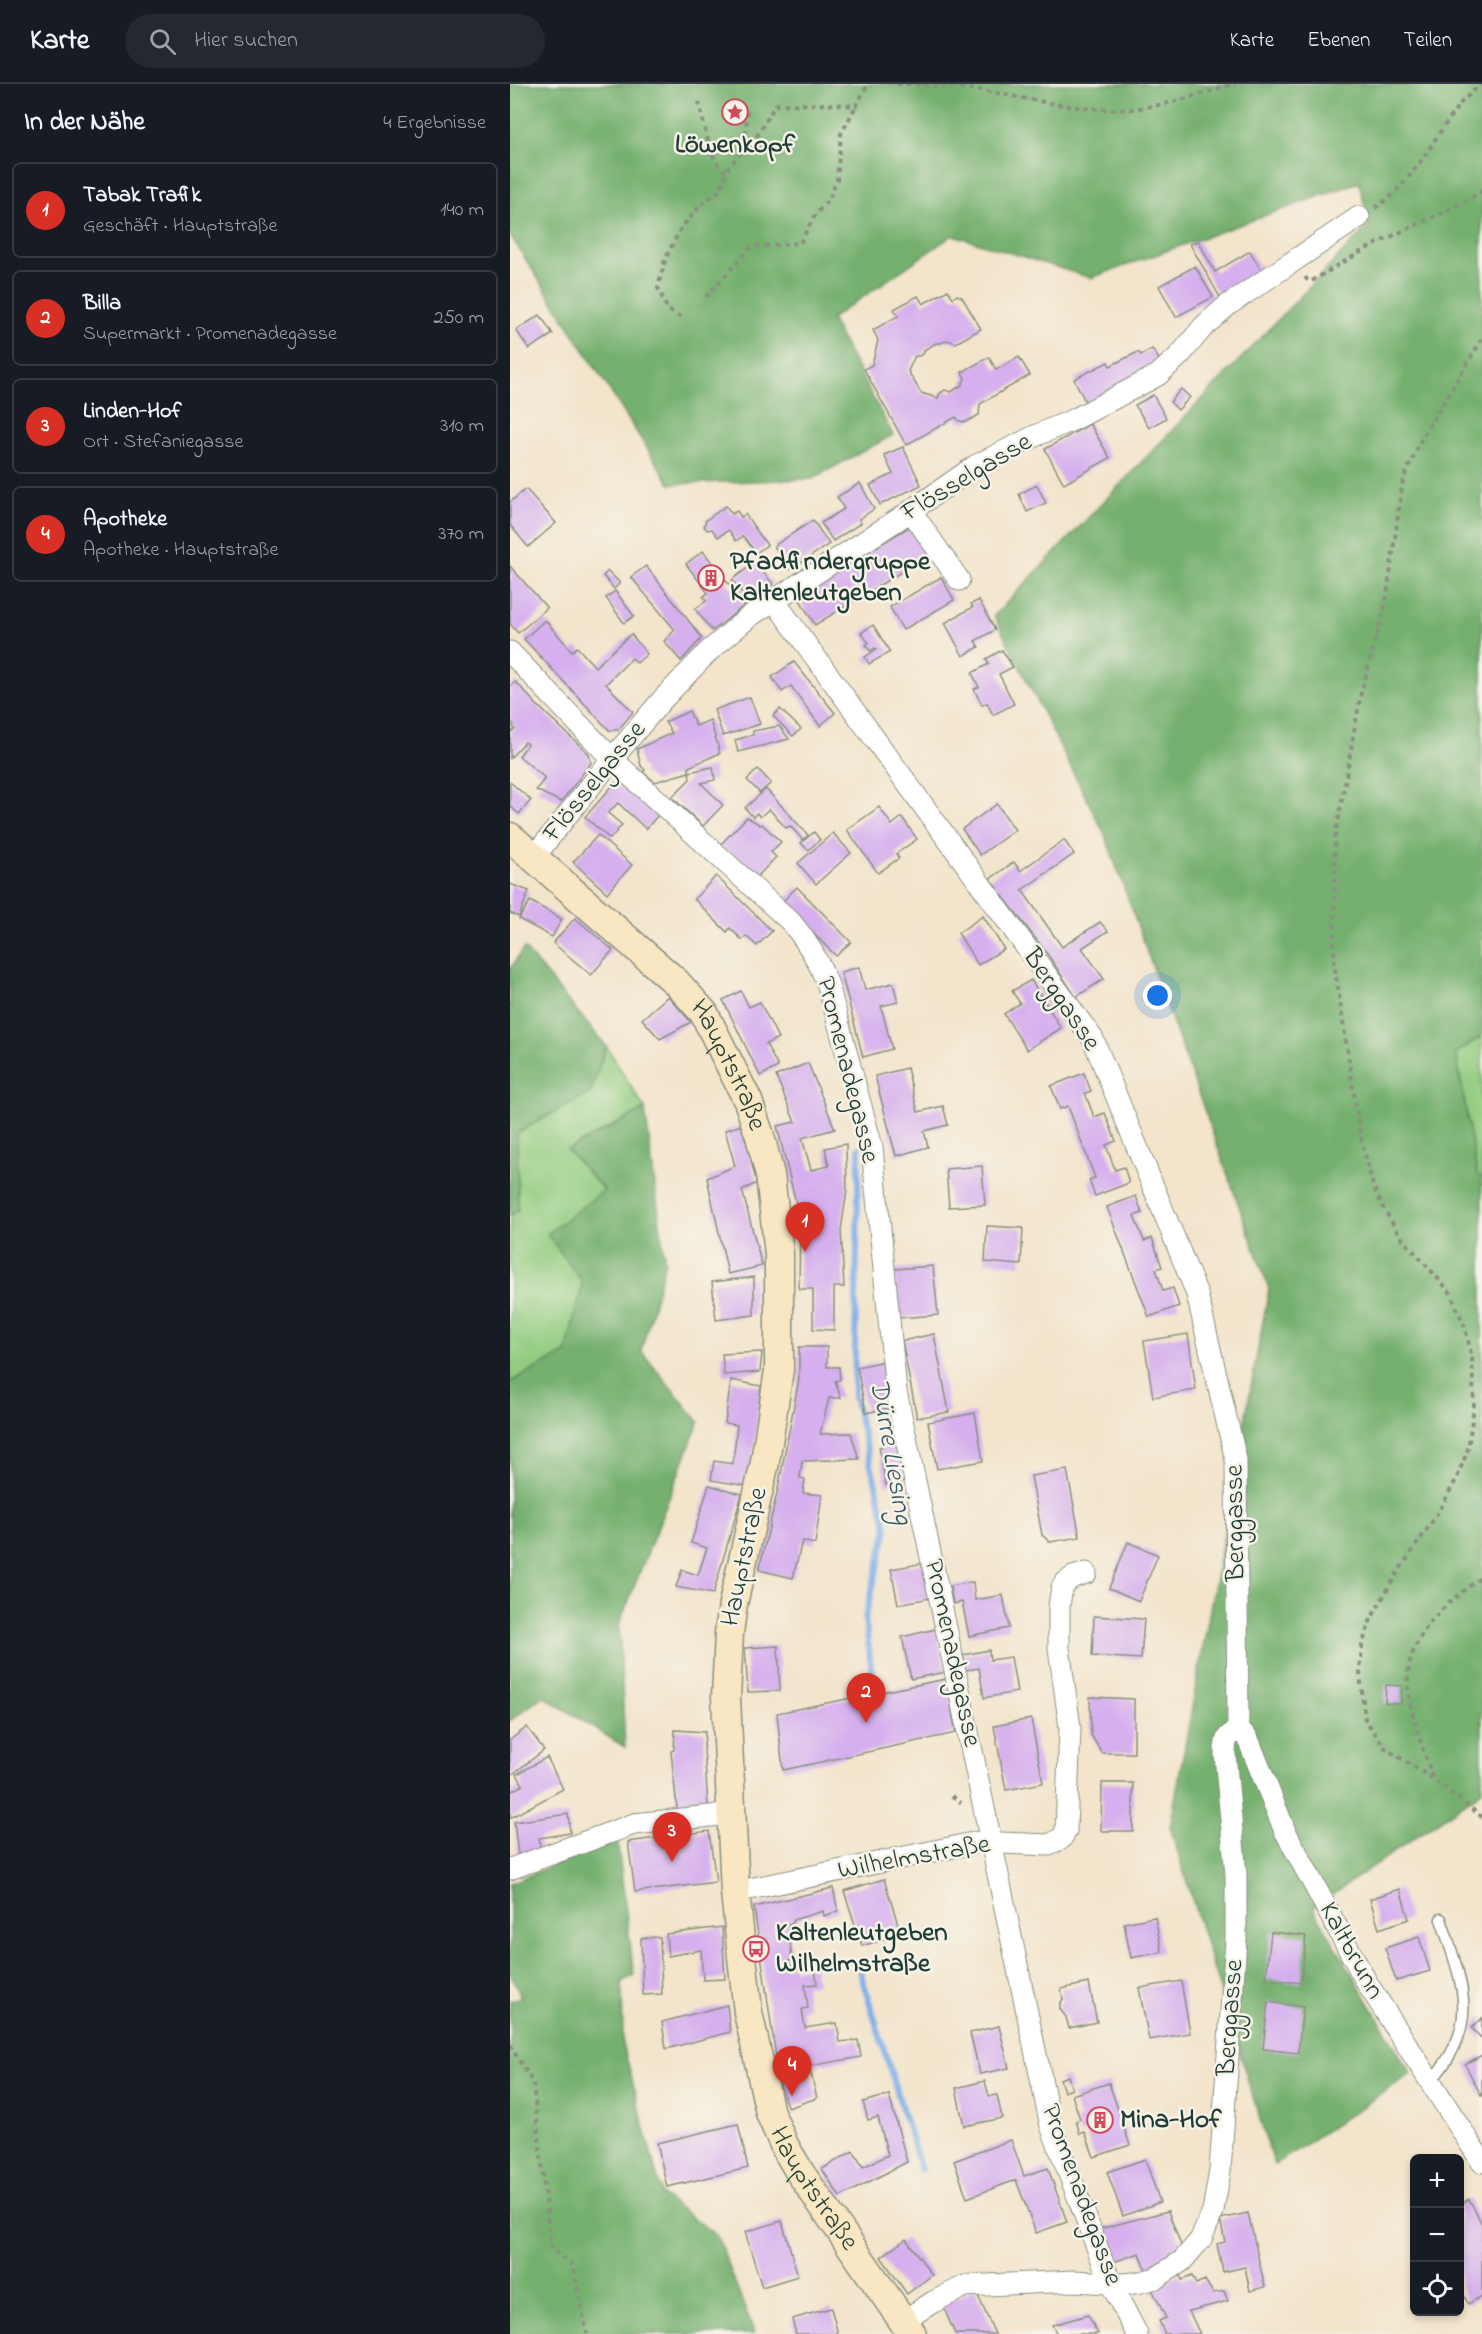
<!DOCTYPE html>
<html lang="de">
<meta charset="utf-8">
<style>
:root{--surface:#171b24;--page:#242831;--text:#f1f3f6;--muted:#9ea1a6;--line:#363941;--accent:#d93025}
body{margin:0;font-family:"Indie Flower",sans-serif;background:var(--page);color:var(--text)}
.controls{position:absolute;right:18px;bottom:18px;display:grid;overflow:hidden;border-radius:9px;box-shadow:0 3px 9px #0003}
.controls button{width:54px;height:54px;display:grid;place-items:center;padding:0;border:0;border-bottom:2px solid var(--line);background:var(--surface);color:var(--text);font:30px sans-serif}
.you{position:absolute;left:648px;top:912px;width:21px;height:21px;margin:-15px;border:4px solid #fff;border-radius:50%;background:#1a73e8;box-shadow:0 0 0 9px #1a73e833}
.badge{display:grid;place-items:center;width:39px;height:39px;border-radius:50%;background:var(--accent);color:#fff;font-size:20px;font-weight:700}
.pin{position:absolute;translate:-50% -50px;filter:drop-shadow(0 2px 3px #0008)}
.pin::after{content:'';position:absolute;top:32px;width:21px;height:18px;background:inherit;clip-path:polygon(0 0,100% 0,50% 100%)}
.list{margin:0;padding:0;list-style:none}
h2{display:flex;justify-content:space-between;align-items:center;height:78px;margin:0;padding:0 24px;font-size:26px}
h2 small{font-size:20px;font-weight:400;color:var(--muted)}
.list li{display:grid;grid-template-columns:39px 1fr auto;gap:18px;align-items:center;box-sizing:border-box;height:96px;margin:0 12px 12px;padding:0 12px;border:2px solid var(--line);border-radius:9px}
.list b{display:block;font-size:22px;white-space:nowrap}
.list p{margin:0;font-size:20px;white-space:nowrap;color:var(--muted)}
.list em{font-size:20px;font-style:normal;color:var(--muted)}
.icon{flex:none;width:33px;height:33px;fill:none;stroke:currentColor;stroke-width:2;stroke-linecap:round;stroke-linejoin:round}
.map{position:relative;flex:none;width:972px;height:2250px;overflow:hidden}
header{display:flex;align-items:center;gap:36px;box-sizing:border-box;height:84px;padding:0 30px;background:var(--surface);border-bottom:2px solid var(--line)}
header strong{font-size:28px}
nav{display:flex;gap:33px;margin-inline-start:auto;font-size:21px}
.search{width:420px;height:54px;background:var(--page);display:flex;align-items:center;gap:15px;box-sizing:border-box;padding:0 21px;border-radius:33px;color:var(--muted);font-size:22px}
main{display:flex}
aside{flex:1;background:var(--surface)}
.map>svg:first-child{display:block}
.green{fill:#92cc80;stroke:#58845a;stroke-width:1.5}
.forest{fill:#75b06e;stroke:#4a7651;stroke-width:1.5}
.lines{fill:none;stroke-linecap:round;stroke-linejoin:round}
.stream{stroke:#7eaee9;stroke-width:6}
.building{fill:#d5afee}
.service-casing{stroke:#899080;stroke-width:13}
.minor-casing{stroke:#899080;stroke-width:23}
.secondary-casing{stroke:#899080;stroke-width:31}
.path{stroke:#899080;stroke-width:4;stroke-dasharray:4.5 4.5;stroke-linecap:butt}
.service{stroke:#fff;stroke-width:10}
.minor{stroke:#fff;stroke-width:21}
.secondary{stroke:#f9e7c3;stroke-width:28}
.labels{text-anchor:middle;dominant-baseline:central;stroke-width:5;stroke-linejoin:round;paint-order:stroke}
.poi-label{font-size:27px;font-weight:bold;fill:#1f3d34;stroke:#f7f3e8;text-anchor:start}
.street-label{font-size:27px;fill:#1f3d34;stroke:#f7f3e8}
.water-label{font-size:28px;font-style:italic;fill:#375961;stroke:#f7f3e8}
</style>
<header>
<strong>Karte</strong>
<div class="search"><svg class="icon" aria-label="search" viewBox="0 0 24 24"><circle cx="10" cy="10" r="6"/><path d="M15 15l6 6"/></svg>Hier suchen</div>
<nav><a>Karte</a><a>Ebenen</a><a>Teilen</a></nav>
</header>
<main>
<aside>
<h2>In der Nähe<small>4 Ergebnisse</small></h2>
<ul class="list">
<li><span class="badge">1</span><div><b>Tabak Trafik</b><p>Geschäft · Hauptstraße</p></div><em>140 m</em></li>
<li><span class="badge">2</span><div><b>Billa</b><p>Supermarkt · Promenadegasse</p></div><em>250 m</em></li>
<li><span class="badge">3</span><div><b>Linden-Hof</b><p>Ort · Stefaniegasse</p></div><em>310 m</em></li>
<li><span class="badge">4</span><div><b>Apotheke</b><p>Apotheke · Hauptstraße</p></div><em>370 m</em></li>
</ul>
</aside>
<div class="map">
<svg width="972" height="2250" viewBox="0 0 972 2250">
<rect width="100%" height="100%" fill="#f7f3e8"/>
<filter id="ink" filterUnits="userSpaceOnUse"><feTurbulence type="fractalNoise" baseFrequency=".0167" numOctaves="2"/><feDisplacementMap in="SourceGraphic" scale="12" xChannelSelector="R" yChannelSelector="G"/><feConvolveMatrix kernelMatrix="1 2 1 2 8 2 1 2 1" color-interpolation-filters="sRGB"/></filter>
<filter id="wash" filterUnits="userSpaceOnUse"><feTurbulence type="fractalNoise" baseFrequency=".008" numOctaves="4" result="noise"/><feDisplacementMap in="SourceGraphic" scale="24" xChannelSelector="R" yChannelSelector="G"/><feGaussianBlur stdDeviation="1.35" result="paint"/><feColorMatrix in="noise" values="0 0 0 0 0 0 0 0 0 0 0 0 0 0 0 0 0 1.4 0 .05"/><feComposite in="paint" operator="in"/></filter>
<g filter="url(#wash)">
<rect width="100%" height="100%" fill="#f3e4cb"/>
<g class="green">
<path d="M972 952V1094L967 1090 946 969Z"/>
<path d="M96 962 135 1025 57 1066 94 1106 56 1269 0 1298V1131L8 1126 7 1049 81 1008Z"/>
</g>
<g class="forest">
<path d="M0 0H972V952L946 969 967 1090 972 1094V1707L803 1824 901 1990 764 2081 660 1743 759 1205 595 751 484 532 859 141 849 98 581 194 443 151 321 235 383 351 302 395 160 400 0 151Z"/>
<path d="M14 864 96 962 81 1008 7 1049 8 1127 0 1131V885Z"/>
<path d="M135 1025 155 1178 131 1267 189 1338 109 1541 115 1663 33 1612 0 1637V1298L56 1269 73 1199 37 1150 94 1106 57 1066Z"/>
<path d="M107 1755 124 1892 112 1897 113 1961 152 2111 207 2152 245 2250H0V1916L11 1913 0 1887V1799Z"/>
</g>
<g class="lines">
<g class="stream">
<path d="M349 1064 344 1313 377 1445 355 1534 364 1605"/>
<path d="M349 1884 411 2086"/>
</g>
</g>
<g id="blocks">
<g class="building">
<path d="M688 157 705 188 740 167 753 189 711 215 680 160Z"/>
<path d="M685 182 703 213 666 233 649 202Z"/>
<path d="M438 206 443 214 447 211 452 213 471 245 446 259 437 256 431 259H426L414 266V269L409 272H405L398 287 411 309 428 314 430 309 435 306 441 308 452 301 455 294 452 288 479 273 486 286 509 273 520 291 470 320 469 331 456 338 449 337 446 333 396 361 354 285 362 281 368 256 363 246 388 232 384 225 408 212 413 220Z"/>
<path d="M30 231 43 250 19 265 6 246Z"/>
<path d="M642 265 651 278 578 323 564 295 598 278 600 282 628 268 631 271Z"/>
<path d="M671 305 680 313 668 326 660 318Z"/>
<path d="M643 311 656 334 639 344 625 321Z"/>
<path d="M580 340 600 374 554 400 535 365Z"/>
<path d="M393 363 411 401 370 421 360 401 383 390 374 371Z"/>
<path d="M350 399 364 425 349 435 351 439 323 457 311 439 334 425 327 413Z"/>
<path d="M527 401 536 419 517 428 509 410Z"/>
<path d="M16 405 46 439 18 463 0 441V418Z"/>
<path d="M216 422 222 430 227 427 231 433 235 430 257 461 246 469 233 452 226 457 219 446 208 453 202 445 197 446 194 442 196 436Z"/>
<path d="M303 436 319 460 280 486 264 462Z"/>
<path d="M404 440 422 469 305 541 287 511Z"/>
<path d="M193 467 235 521 202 547 185 525 196 517 193 513 198 509 176 480Z"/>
<path d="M245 478 263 500 239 518 222 496Z"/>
<path d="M0 482 37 524 8 549 0 540Z"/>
<path d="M136 482 192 554 171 577 154 557 165 546 121 493Z"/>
<path d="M98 487 110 499 104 505 93 492Z"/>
<path d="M431 493 444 516 393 546 380 523Z"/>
<path d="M105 507 124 532 114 539 96 514Z"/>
<path d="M469 516 485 546 465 557 469 563 453 572 435 539 463 523 461 520Z"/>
<path d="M35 536 62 567 67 563 85 583 121 550 137 570 127 579 122 574 96 600 123 628 108 646H99L14 555Z"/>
<path d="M363 541 380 568 359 580 355 573 367 565 365 564 360 567 356 561 359 559 351 549Z"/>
<path d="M492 566 503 583 489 590 504 620 483 631 477 619 472 621 464 605 469 603 462 589 479 580 476 575Z"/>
<path d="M284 578 325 629 310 642 281 602 272 608 262 593Z"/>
<path d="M6 598 26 620 79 670 81 679 51 718 26 706 35 694 9 672 18 660 15 658 0 674V649L5 645 3 643 4 641 0 637V602Z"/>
<path d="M240 613 250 640 213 652 204 626Z"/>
<path d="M270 625 291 645 283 652 263 632Z"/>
<path d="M179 627 186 642 200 636 210 669 179 683V688L203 683 205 696 191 699 213 721 193 742 162 713 180 695 179 688 145 698 133 688 135 686 131 682 127 665 162 649 155 638Z"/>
<path d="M269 642 279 655 228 668 225 656 243 651V647Z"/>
<path d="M248 685 261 699 250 709 237 696Z"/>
<path d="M0 698 21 716 9 730 0 722Z"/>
<path d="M105 699 114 700 148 731 136 745 108 719 98 729 112 741 100 755 75 733Z"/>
<path d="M256 705 298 751 293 756 280 742 276 744 259 725 250 733 247 729 243 733 235 724Z"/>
<path d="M487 720 505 746 470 771 452 745Z"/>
<path d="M369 723 382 741 392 733 407 755 386 770 389 774 368 789 337 746Z"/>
<path d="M237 733 250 741 252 740 271 758 261 768 266 773 245 795 210 761Z"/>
<path d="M304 748 310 756 298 766 291 759Z"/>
<path d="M323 749 341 769 306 800 288 779Z"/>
<path d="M88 751 122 781 97 809 63 778Z"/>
<path d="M554 756 564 770 512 806 552 863 590 838 598 847 572 864 594 895 566 913 538 871 480 795 504 778 510 787Z"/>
<path d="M206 792 262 847 247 862 236 852 232 856 220 844 217 848 184 815Z"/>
<path d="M0 800 19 807 9 833 0 829Z"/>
<path d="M287 803 341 858 326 872 272 818Z"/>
<path d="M20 817 52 835 42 853 9 835Z"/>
<path d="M473 832 494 865 468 881 448 849Z"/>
<path d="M65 834 103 866 81 891 43 859Z"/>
<path d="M349 883 355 906 383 899 388 918 371 922 382 965 353 973 331 888Z"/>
<path d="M521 896 551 944 517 966 494 930 510 919 502 907Z"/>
<path d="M231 907 239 923 250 918 268 954 256 960 268 983 250 992 213 916Z"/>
<path d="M158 912 181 938 150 955 132 935Z"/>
<path d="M298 979 325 1045 292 1054 301 1086 319 1082 315 1064 336 1060 337 1107 331 1146 334 1203H324V1246L303 1245V1205H289L290 1135 267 1042 285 1038 266 992Z"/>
<path d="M397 984 408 1028 433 1022 438 1041 414 1047 418 1063 386 1072 365 992Z"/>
<path d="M574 989 581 1007 575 1009 584 1033 595 1029 606 1057 596 1061 605 1086 614 1083 619 1099 585 1112 579 1096 585 1094 558 1022 550 1025 541 1002Z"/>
<path d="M232 1041 247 1099 232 1106 252 1182 218 1190 197 1094 225 1082 215 1046Z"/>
<path d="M472 1082 475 1121 439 1123 436 1085Z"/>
<path d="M626 1112 632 1129 624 1132 634 1157 642 1154 652 1183 646 1185 653 1207 663 1204 669 1222 639 1233 597 1123Z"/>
<path d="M477 1142 513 1144 511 1181 475 1178Z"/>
<path d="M423 1182 428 1231 388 1234 384 1185Z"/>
<path d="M244 1193V1231L206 1236 202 1198Z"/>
<path d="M424 1250 439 1328 407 1334 392 1257Z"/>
<path d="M678 1250 686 1306 643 1313 634 1257Z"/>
<path d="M289 1263H317V1283H329L330 1296 325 1297 331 1314H319L310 1350 341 1349 349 1375 292 1377 290 1394 295 1395 293 1409 312 1411 305 1460 292 1457 283 1494 249 1486 268 1405 289 1295Z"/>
<path d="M252 1268 250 1288 214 1291 212 1270Z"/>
<path d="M375 1277 384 1323 356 1329 347 1283Z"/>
<path d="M221 1296 251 1302 243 1373 237 1402 201 1396 204 1377 223 1380 227 1341 215 1339Z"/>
<path d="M465 1329 473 1377 427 1385 418 1338Z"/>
<path d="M388 1359 395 1397 376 1401 369 1363Z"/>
<path d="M557 1386 570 1453 540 1458 532 1451 521 1392Z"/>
<path d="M199 1401 232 1410 203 1510 166 1503 172 1486 188 1491 197 1464 181 1459Z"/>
<path d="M618 1458 648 1471 629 1517 599 1504Z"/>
<path d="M414 1479 421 1514 388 1520 381 1485Z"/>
<path d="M463 1498 465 1516 493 1511 499 1544 459 1552 452 1518 443 1520 440 1502Z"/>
<path d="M584 1532 634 1535 631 1575 582 1572Z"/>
<path d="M426 1545 436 1588 401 1595 392 1553Z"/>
<path d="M268 1562 270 1607 238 1608 235 1564Z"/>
<path d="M479 1566 480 1576 501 1573 507 1608 474 1614 469 1584 456 1586 453 1571Z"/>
<path d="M436 1595 446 1649 273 1686 267 1629Z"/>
<path d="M876 1601 892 1602 891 1620 875 1619Z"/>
<path d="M580 1613 624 1615V1669H592L581 1651Z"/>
<path d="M521 1635 533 1699 496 1706 484 1642Z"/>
<path d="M17 1643 34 1666 0 1692V1656Z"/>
<path d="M165 1646 195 1648 194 1664 198 1722 167 1725 161 1667 164 1666Z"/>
<path d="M37 1673 53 1705 0 1734V1708L13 1701 7 1690Z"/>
<path d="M592 1699H623V1747H591Z"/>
<path d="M58 1730 60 1749 29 1754 31 1768 8 1771 4 1738Z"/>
<path d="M199 1747 206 1798 125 1808 118 1758Z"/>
<path d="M374 1795 391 1850 352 1862 334 1807Z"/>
<path d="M323 1804 328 1827 314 1832 313 1827 283 1836V1839L278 1841 282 1876 273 1878 274 1883 283 1881 284 1886 305 1883 307 1900 295 1901 298 1924 292 1925 295 1944 327 1939 330 1958 348 1956 351 1973 299 1982 307 2014 278 2024 270 2001 244 1823Z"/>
<path d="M890 1805 899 1835 869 1845 860 1815Z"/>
<path d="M645 1833 652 1868 621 1874 614 1839Z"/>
<path d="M212 1843 215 1895 193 1896 191 1866 158 1872 156 1850Z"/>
<path d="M761 1848 796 1852 791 1899 756 1895Z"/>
<path d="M150 1853 152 1910 133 1911 131 1854Z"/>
<path d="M909 1853 920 1887 886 1897 875 1864Z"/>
<path d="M671 1897 680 1949 639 1956 629 1904Z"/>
<path d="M579 1899 587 1938 559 1944 556 1933 550 1925V1920L553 1915 551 1905Z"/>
<path d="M758 1918 793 1923 788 1969 753 1965Z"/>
<path d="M217 1921 220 1948 156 1965 152 1938Z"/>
<path d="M972 1934V1955L962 1944Z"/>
<path d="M489 1942 499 1984 470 1990 460 1949Z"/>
<path d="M972 1971V2013L955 1980Z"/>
<path d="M558 1992 562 2005 554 2008 550 1995Z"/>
<path d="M475 1997 479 2012 487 2011 492 2034 454 2042 446 2004Z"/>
<path d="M599 1999 620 2061 584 2073 575 2048 570 2050 566 2037 570 2035 562 2011Z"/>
<path d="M379 2011 397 2078 330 2113 312 2085 343 2067 353 2083 378 2071 368 2033 358 2036 353 2018Z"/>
<path d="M228 2040 238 2084 157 2103 147 2059Z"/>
<path d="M501 2056 514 2092 538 2084 557 2138 526 2149 506 2096 457 2114 444 2077Z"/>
<path d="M635 2075 650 2118 613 2132 597 2088Z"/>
<path d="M959 2115 972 2140V2212L958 2220 950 2202V2120Z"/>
<path d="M658 2127 674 2169 636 2186 630 2169 600 2179 589 2145Z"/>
<path d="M738 2129 755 2203 740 2207 735 2183 713 2188 707 2160 715 2158 710 2135Z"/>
<path d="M272 2137 288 2192 252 2203 235 2148Z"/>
<path d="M396 2155 422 2191 397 2210 371 2173Z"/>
<path d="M669 2190 672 2196 682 2192 686 2200 695 2196 703 2209 714 2207 718 2217 679 2227 690 2250H655L649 2237 656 2234 642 2205Z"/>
<path d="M465 2205 485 2250H445L432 2220Z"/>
<path d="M321 2224 328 2250H286L282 2235Z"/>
<path d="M578 2231 588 2250H547L542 2241Z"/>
</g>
</g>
</g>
<g filter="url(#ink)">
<use href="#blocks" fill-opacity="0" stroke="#899080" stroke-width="1.5"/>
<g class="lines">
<g class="service-casing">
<path id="service" d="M920 1998C972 1940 953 1902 931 1835"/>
</g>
<g class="minor-casing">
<g id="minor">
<path d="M401 427 449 496"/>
<path d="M263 515 583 955 687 1210 726 1376 728 1647C716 1649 715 1659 715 1670L726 1791V1855L710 2087 703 2127 691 2155 672 2177 646 2194 631 2198 616 2200 564 2197 455 2202 423 2218 393 2237"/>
<path d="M0 568 102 675 281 838C298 858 309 877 318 901L362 1063 386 1307 541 2042 601 2200 627 2250"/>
<path d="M24 773 102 675 152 616 199 567 240 532 401 427 465 382 527 351 565 335 648 291 670 271 694 242 718 221 849 133"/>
<path d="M728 1647 732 1648 738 1655 775 1747 857 1899 972 2078"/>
<path d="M0 1785 124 1740 220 1730"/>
<path d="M225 1808 468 1758 539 1761 551 1755 556 1747 560 1644 549 1564V1522L552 1503 555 1499 563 1493 576 1489"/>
</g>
</g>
<g class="secondary-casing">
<g id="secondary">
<path id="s1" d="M0 753 167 899 194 929 238 1017 250 1052 260 1091 269 1170V1286L255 1378 223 1520 219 1549 216 1613 225 1808 238 1928 260 2029 275 2063 291 2090 402 2250"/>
</g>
</g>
<g class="path">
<path d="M387 0C414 1 442 2 469 6 519 14 568 28 619 25 655 23 691 9 726 0"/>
<path d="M189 18C194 37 199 80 216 87"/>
<path d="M230 26 235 24 237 29 235 67"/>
<path d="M865 124C904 99 923 54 950 20 956 13 964 7 970 0"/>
<path d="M795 193 798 197H802C826 183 850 167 876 155 909 139 941 127 972 107"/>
<path d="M196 213 241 163 290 159 305 131 319 115 327 96 331 50 346 22"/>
<path d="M171 233 158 226 148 204 155 176 171 144 191 121 210 106 219 82 231 69 240 64 264 23 268 20C295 21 319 19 346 22L358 0"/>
<path d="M972 255 911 356 893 396 876 518 851 609 825 754 824 879 850 1050 863 1102 874 1125 890 1152 940 1208 955 1243 962 1274 964 1322 958 1365 947 1394 926 1432 884 1494 861 1535 852 1561 850 1589 855 1635 876 1665 922 1694 972 1733"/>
<path d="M922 1693C914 1666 895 1617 898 1590 902 1547 939 1516 972 1493"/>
<path d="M442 1712 451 1719"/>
<path d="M0 1961 23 1999 41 2165 63 2181 77 2250"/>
</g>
<use href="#service" class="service"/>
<use href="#minor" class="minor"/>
<use href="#secondary" class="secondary"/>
</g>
</g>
<defs>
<g id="sight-ring" transform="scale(1.35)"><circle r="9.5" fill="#f7f3e8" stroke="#d1495b" stroke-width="1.5"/><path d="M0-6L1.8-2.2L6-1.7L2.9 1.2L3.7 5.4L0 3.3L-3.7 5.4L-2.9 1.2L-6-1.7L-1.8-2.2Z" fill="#d1495b"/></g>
<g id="building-ring" transform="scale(1.35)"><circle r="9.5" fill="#f7f3e8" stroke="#d1495b" stroke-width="1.5"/><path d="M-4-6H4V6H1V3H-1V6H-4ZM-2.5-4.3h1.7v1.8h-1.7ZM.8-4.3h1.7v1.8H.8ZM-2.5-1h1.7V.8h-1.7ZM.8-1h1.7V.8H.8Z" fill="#d1495b"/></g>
<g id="bus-ring" transform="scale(1.35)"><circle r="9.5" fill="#f7f3e8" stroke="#d1495b" stroke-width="1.5"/><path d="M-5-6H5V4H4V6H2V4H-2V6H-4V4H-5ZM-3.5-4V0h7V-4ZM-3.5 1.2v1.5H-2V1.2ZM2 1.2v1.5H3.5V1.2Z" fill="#d1495b"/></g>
</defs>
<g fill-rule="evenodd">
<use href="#sight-ring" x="225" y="28"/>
<use href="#building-ring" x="201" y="494"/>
<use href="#bus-ring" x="246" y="1865"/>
<use href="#building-ring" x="590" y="2036"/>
</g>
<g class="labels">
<g class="poi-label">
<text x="225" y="61" text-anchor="middle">Löwenkopf</text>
<text x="220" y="478">Pfadfindergruppe<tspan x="220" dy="31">Kaltenleutgeben</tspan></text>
<text x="266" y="1849">Kaltenleutgeben<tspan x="266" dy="31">Wilhelmstraße</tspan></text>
<text x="610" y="2036">Mina-Hof</text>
</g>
<g class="street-label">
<text transform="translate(457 394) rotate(-31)">Flösselgasse</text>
<text transform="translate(85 698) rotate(-51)">Flösselgasse</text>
<text transform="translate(551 916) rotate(56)">Berggasse</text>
<text stroke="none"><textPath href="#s1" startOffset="320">Hauptstraße</textPath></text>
<text transform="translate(337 986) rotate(76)">Promenadegasse</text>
<text transform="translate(726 1439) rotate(-91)">Berggasse</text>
<text transform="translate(235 1473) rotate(-78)">Hauptstraße</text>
<text transform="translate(442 1569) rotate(78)">Promenadegasse</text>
<text transform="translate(404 1774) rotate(-10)">Wilhelmstraße</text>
<text transform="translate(841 1867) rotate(61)">Kaltbrunn</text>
<text transform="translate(721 1934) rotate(-86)">Berggasse</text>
<text stroke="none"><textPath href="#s1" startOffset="1472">Hauptstraße</textPath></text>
<text transform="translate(571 2111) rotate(70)">Promenadegasse</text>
</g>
<g class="water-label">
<text transform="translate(380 1368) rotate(80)">Dürre Liesing</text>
</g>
</g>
</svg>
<div class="controls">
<button>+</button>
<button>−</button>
<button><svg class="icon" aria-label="locate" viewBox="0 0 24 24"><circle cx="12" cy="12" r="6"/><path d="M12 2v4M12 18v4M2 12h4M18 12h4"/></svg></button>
</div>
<div class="you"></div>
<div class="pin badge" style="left:295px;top:1168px">1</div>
<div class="pin badge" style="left:356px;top:1639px">2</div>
<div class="pin badge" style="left:162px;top:1778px">3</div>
<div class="pin badge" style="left:282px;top:2012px">4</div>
</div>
</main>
